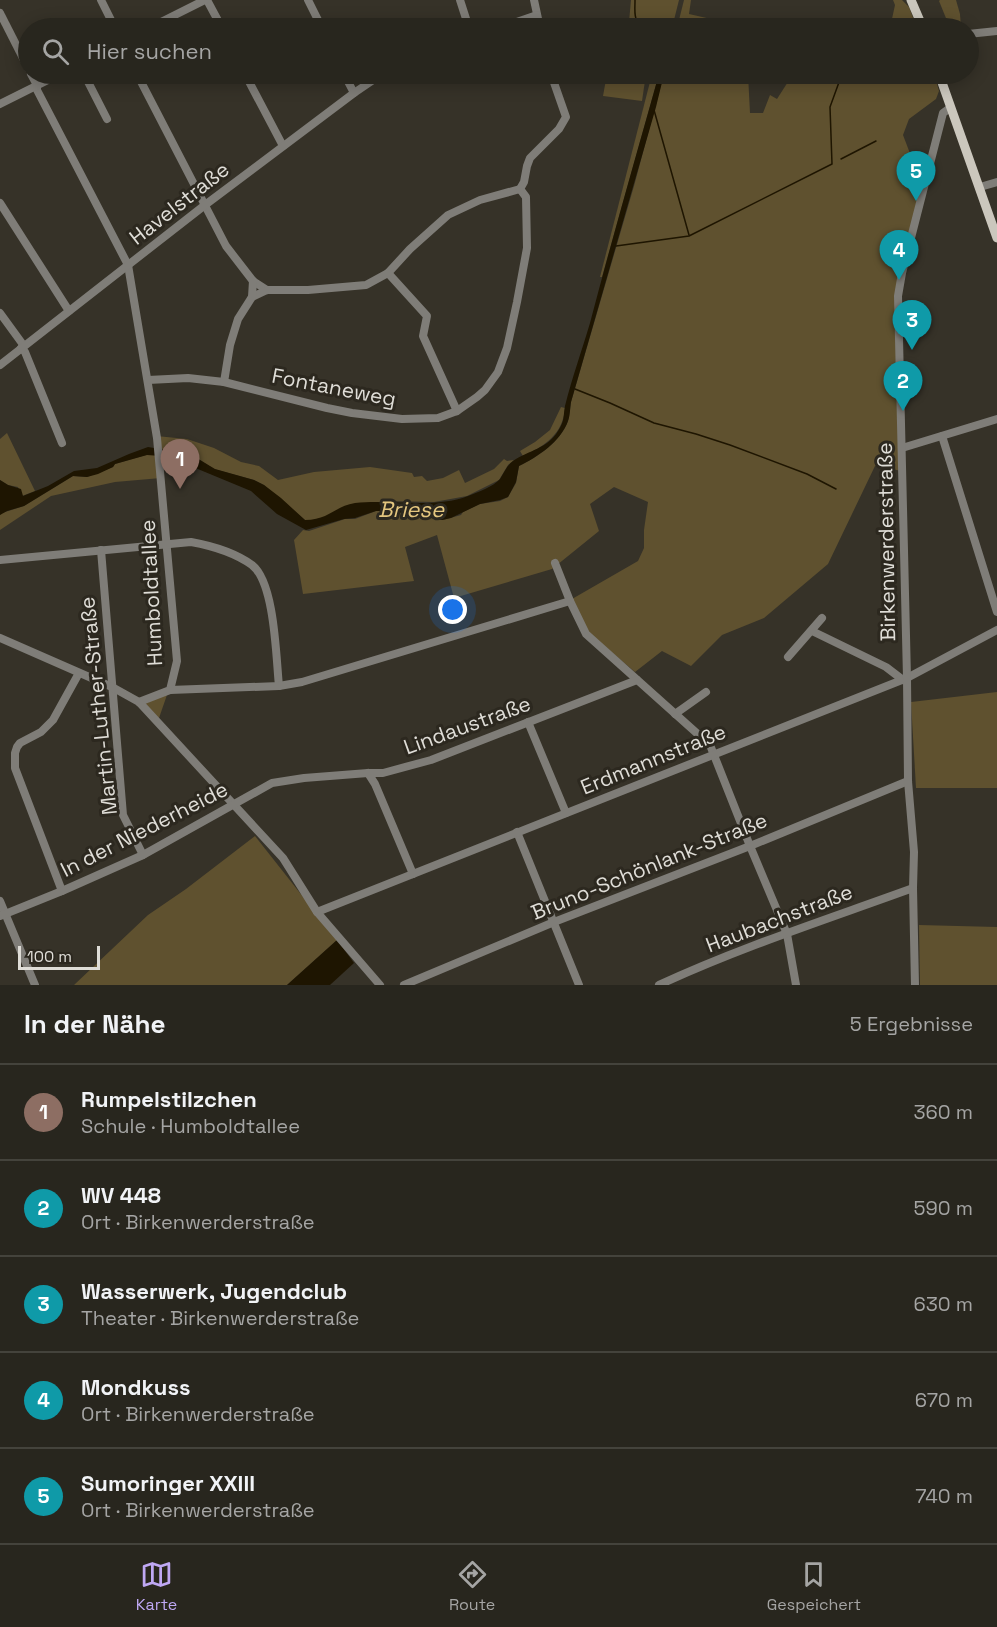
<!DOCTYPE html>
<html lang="de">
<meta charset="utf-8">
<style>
:root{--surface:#28261e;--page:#302e27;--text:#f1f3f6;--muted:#a5a5a4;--line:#44433c;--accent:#bfa8f4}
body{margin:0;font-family:"Space Grotesk",sans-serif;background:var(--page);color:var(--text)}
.scale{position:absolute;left:18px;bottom:15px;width:82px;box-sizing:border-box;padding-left:6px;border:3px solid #dfddd7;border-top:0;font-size:16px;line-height:21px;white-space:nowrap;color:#dfddd7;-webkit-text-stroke:4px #2c281f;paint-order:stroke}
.you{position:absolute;left:453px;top:610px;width:21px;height:21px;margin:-15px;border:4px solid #fff;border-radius:50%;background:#1a73e8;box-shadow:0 0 0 9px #1a73e833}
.badge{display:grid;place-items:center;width:39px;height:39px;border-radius:50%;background:var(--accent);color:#fff;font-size:20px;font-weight:700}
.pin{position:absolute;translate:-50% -50px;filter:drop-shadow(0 2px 3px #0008)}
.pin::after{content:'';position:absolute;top:32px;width:21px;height:18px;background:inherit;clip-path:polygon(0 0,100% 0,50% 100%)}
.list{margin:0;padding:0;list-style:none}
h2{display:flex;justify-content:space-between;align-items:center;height:78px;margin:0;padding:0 24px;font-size:26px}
h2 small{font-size:20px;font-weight:400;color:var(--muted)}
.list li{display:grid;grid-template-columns:39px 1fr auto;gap:18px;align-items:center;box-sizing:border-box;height:96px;padding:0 24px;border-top:2px solid var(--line)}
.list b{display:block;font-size:22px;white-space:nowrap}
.list p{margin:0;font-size:20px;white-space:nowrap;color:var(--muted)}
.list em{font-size:20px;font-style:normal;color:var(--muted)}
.icon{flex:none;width:33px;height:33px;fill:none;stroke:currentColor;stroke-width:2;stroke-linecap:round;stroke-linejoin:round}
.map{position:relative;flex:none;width:997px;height:985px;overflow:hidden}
.search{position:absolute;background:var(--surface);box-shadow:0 3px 15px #0003;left:18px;right:18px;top:18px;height:66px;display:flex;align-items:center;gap:15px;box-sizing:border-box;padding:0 21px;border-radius:33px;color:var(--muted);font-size:22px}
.sheet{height:558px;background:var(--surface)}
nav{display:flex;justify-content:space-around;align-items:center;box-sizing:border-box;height:84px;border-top:2px solid var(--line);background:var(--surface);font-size:16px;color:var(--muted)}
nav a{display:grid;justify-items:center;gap:3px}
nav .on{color:var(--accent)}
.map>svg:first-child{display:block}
.green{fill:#5f512f}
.water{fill:#1e1501}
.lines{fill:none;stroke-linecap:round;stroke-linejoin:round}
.stream{stroke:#1e1501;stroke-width:1.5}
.minor{stroke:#7f7d78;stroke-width:8}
.major{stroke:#cbc7bd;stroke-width:9}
.labels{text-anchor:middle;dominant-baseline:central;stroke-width:6;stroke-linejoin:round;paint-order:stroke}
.street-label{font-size:21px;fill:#dfddd7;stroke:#2c281f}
.water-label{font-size:22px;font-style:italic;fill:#e4c67f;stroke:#2c281f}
</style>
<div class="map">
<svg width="997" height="985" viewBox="0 0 997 985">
<rect width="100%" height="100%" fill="#363228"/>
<g class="green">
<path d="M631 0H679L672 28H643L629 22Z"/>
<path d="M684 0H691L689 14 711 19V28H677Z"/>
<path d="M893 0H902L909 7 917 28H890L895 5Z"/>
<path d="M940 0H956L960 14 961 28H950L939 1Z"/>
<path d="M607 74H646L642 101 603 96Z"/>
<path d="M652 74H659L602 277H600Z"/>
<path d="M664 74H748L750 113H763L770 95 777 99 793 74H934L939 91 936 99 909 119 903 135 911 156V181L922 188 900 274 902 471 875 466 828 564 764 618 722 635 691 666 662 651 635 672 589 633 572 599 638 561 644 548V530L648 502 614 487 590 504 599 531 552 569 454 598 437 535 405 547 414 581 303 594 294 540 303 530 309 531 345 519H355L376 511H392L443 520 461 515 463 512 480 504 500 501 508 497 516 483 519 466C538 457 561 441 568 421 570 415 570 408 571 402L634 186Z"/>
<path d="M561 407 565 408C563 434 545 446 523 456L520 451 535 442 550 430Z"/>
<path d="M7 433 35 491 22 496 18 487 8 485 0 480V439Z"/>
<path d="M156 436 187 439 214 448 241 462 259 466 278 480 314 472 370 467 412 473 414 477 422 476 427 481 443 478 459 470 465 483 494 469 504 459 507 461 514 460 508 465 499 480 467 496 434 502 386 501 327 516 318 520H305L264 485 254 480 214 469 200 460 188 455 160 449Z"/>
<path d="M146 455H158L161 478 115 482 51 496 0 530V515L2 513 24 506 73 476 87 477 113 467 115 464Z"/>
<path d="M168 692 159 718 157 720 142 702Z"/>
<path d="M997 692V788H916L911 702Z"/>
<path d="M255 836 337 940 287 985H74L148 915 186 889Z"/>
<path d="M919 925 997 927V985H920Z"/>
</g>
<g class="water">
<path d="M659 74H664L656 107 571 402C570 408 570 416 568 421 561 441 538 457 519 466L516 482 508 497 500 500 480 504 451 518 442 520 392 511H376L355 518 344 519 306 530 277 514 251 491 193 467 161 456 147 455 115 464 113 467 98 474 87 477 73 476 24 506 7 511 0 515V480L8 485 21 489 23 496 48 486 74 471 97 468 129 454 148 447 160 449 188 455 200 460 215 469 254 480 264 485 281 498 305 520C329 520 335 506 355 503 391 499 435 509 468 496 478 492 493 487 500 479 504 473 507 465 513 461 529 450 547 449 558 431 565 420 563 417 565 406 572 378 582 350 590 323 612 239 636 156 659 74Z"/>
<path d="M337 940 354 963 330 985H287Z"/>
</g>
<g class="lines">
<g class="stream">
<path d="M635 0C635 17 632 22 650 28"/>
<path d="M654 110 689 235"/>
<path d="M841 159 876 141"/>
<path d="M616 246 689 236 832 164 830 107 842 74"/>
<path d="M575 389 610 403 654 423 696 434 730 445 807 474 836 489"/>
</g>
<g class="minor">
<path d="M101 0 115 28"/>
<path d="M207 0 222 28"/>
<path d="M308 0 322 28"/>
<path d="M460 0 469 28"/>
<path d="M534 0 540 28"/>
<path d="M0 13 28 68"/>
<path d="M149 28 205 0"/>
<path d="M499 28 537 15"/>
<path d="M968 34 997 31"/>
<path d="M31 74 37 85V90L128 265 157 438 177 661 170 690 139 702"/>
<path d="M84 74 107 119"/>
<path d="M137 74 226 246 253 281 267 290"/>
<path d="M245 74 283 146"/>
<path d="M344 74 354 93"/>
<path d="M0 104 60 74"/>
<path d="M980 187 997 182"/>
<path d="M0 203 69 311"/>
<path d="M388 273 427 316 423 336 457 411"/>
<path d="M252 297 267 290H308L366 285 388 273 410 249 448 215 480 200 520 189"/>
<path d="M0 313 24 346"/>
<path d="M21 348 25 352 62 443"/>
<path d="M0 365 205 205 354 93 382 74"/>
<path d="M148 380 188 378 224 382 327 408 352 413 402 419 438 418 457 411 477 397 485 390 498 372 507 348 517 302 527 248 526 197 520 189 524 182 527 166 530 158 559 129 566 117 551 74"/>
<path d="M224 382 230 345 238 319 252 297 253 281"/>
<path d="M942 436 997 612"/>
<path d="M902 448 997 419"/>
<path d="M101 550 123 815 143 855"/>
<path d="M0 560 191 542C213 546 234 552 252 565 275 583 276 658 279 686"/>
<path d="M555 563 570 601 586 634 710 745 750 846 787 934 796 985"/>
<path d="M812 631 886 667 903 680"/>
<path d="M0 638 112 687 139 702 283 858 317 912 380 985"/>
<path d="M788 657 822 618"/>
<path d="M170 690 279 686 302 682 570 601"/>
<path d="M675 714 706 692"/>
<path d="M528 722 566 813"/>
<path d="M368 773 375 784 413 874"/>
<path d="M517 832 579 985"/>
<path d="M62 891 15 768V753L17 747 20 743 41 732 53 720 79 673"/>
<path d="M0 901 35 985"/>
<path d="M317 912 907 678 997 630"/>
<path d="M0 916 62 891 143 855 272 783 304 778 368 773H383L431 760 637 680"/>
<path d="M404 985 554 922 750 846 908 781"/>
<path d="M659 985C741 947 828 919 913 888"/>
<path d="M915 985 913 888 914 852 908 781 907 678 898 296 902 273 943 113 950 108"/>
</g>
<g class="major">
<path d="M911 0 923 28"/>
<path d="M939 74 997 238"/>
</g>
</g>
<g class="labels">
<g class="street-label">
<text transform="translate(179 203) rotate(-38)">Havelstraße</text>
<text transform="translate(334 387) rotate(11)">Fontaneweg</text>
<text transform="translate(886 542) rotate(-91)">Birkenwerderstraße</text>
<text transform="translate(151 593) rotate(-93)">Humboldtallee</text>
<text transform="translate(98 706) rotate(-96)">Martin-Luther-Straße</text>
<text transform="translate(467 725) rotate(-20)">Lindaustraße</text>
<text transform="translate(653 759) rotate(-22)">Erdmannstraße</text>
<text transform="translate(144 829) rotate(-27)">In der Niederheide</text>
<text transform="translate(649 866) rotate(-22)">Bruno-Schönlank-Straße</text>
<text transform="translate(779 918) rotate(-21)">Haubachstraße</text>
</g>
<g class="water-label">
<text x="411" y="509">Briese</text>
</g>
</g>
</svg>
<div class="scale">100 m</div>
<div class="you"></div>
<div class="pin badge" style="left:180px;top:489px;background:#8d6e63">1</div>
<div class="pin badge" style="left:903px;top:411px;background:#0f9aa8">2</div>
<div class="pin badge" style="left:912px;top:350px;background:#0f9aa8">3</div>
<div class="pin badge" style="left:899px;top:280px;background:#0f9aa8">4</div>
<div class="pin badge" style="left:916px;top:201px;background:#0f9aa8">5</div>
<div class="search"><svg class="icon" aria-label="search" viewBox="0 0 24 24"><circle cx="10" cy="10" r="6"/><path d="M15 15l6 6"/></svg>Hier suchen</div>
</div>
<section class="sheet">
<h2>In der Nähe<small>5 Ergebnisse</small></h2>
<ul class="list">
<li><span class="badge" style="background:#8d6e63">1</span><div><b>Rumpelstilzchen</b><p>Schule · Humboldtallee</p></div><em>360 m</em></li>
<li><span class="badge" style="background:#0f9aa8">2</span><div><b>WV 448</b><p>Ort · Birkenwerderstraße</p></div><em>590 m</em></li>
<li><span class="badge" style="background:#0f9aa8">3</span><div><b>Wasserwerk, Jugendclub</b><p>Theater · Birkenwerderstraße</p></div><em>630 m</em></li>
<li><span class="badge" style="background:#0f9aa8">4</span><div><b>Mondkuss</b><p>Ort · Birkenwerderstraße</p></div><em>670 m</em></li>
<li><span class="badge" style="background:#0f9aa8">5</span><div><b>Sumoringer XXIII</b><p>Ort · Birkenwerderstraße</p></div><em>740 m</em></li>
</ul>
</section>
<nav>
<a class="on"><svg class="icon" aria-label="map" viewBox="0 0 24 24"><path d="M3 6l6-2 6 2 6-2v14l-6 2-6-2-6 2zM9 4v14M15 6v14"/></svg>Karte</a>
<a><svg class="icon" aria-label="directions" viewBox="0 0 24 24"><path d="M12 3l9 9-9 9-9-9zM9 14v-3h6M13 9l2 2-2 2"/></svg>Route</a>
<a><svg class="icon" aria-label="saved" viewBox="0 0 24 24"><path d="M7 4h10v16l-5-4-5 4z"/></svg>Gespeichert</a>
</nav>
